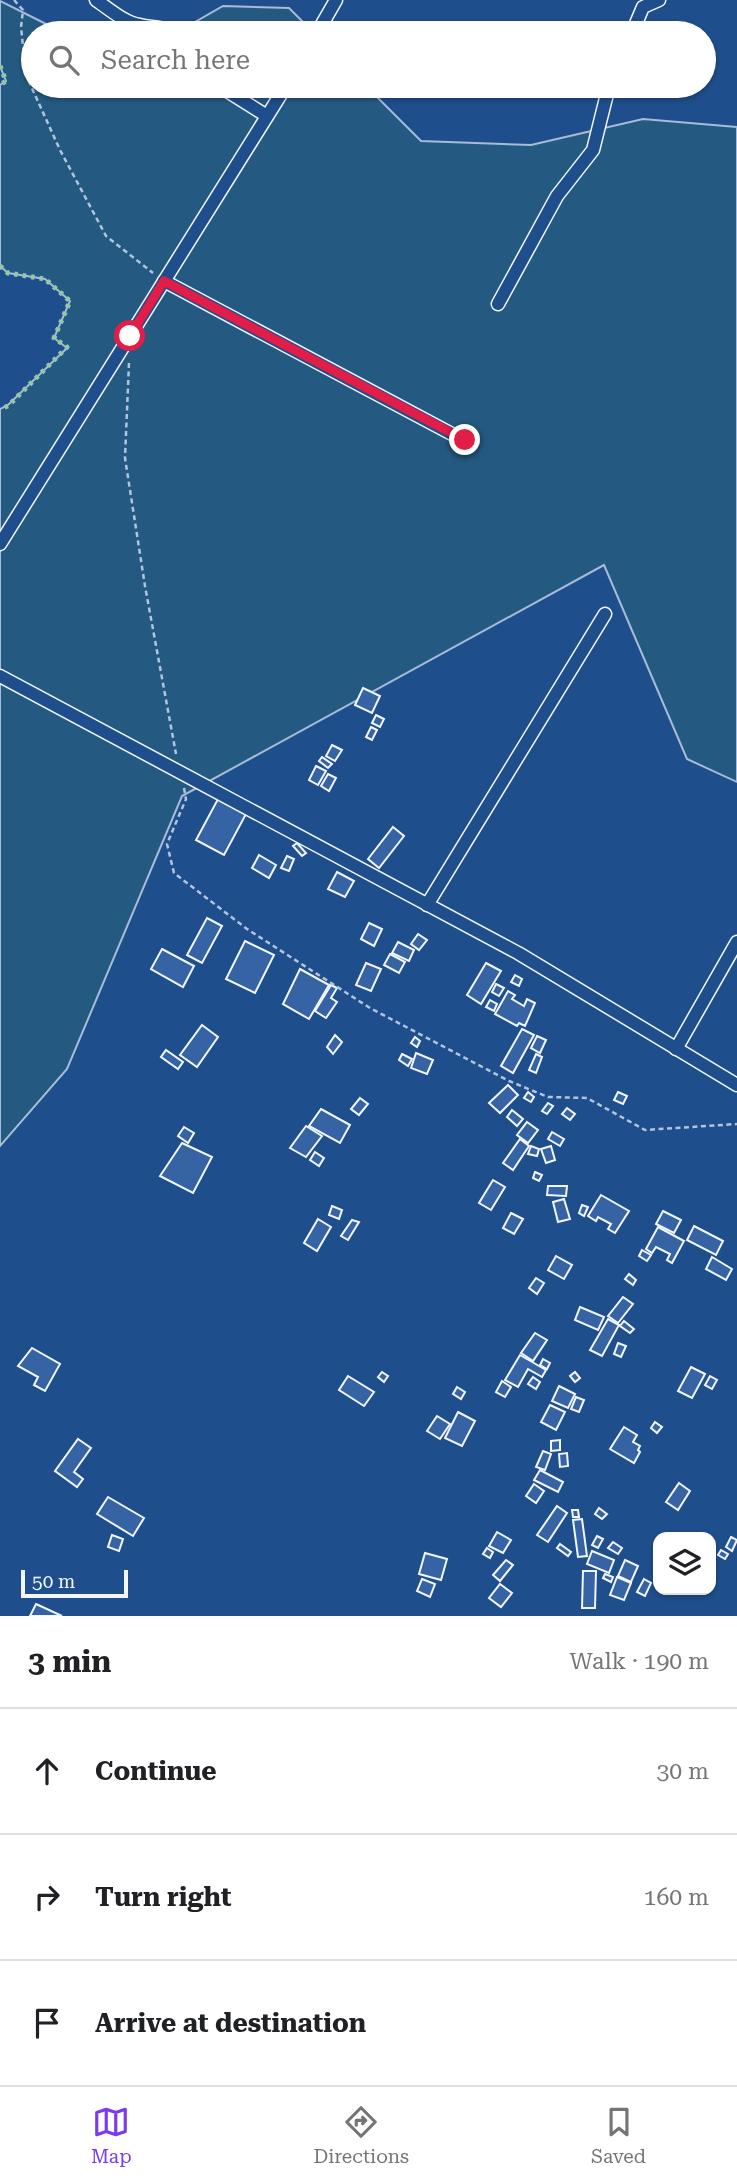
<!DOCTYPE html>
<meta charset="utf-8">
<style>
:root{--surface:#fff;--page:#f2f2f2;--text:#202124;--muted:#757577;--line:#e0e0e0;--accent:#7c3aed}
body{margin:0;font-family:"Roboto Serif",serif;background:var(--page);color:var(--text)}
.controls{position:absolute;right:21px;bottom:21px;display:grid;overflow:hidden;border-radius:14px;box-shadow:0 2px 5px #0004}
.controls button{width:63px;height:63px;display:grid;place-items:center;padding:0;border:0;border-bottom:2px solid var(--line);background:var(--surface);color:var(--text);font:35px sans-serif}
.scale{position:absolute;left:21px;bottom:18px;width:107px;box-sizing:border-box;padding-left:7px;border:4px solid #f2f6ff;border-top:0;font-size:19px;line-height:24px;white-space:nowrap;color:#f2f6ff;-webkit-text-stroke:5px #1f4e8c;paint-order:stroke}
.stop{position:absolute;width:21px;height:21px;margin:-16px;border:5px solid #e11d48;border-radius:50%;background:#fff}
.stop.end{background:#e11d48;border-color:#fff;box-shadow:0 2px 7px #0008}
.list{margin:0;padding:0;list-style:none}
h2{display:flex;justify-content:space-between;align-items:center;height:91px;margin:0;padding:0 28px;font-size:30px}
h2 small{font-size:23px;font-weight:400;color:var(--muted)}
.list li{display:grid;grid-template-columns:46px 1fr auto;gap:21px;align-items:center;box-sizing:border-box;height:126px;padding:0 28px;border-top:2px solid var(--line)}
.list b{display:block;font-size:26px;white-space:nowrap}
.list em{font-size:23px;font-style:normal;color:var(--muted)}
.icon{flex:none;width:38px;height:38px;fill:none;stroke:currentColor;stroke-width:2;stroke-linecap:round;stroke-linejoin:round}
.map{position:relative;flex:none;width:737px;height:1616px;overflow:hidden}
.search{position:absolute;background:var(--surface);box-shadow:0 2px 5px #0004;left:21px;right:21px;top:21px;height:77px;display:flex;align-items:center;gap:18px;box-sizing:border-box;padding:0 24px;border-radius:38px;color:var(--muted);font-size:26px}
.sheet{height:469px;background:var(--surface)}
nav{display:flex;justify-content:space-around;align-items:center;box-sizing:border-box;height:98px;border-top:2px solid var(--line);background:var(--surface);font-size:19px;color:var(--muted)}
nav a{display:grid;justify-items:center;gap:4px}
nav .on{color:var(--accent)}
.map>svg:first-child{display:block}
.green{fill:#245a82;stroke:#a8bbd7;stroke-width:2}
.building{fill:#3563a3;stroke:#f2f6ff;stroke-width:2}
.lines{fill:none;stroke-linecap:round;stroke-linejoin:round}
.minor-casing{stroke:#f2f6ff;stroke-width:15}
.path{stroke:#b3c4dc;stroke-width:2.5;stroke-dasharray:5 3.5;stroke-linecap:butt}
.minor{stroke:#1f4e8c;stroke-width:12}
.hedge{stroke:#97c8a6;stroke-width:5;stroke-dasharray:3.5 5;stroke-linecap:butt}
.route{stroke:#e11d48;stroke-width:9}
</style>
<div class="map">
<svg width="737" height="1616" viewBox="0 0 737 1616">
<rect width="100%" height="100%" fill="#1f4e8c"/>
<g class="green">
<path d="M0 1 64 33H33V86H366L421 141 531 145 643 119 737 127V782L687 759 604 565 182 796 67 1069 0 1146V409L8 405 67 348 54 338 70 301 45 279 8 273 0 266V85L6 81 0 66Z"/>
<path d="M223 6 289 8 314 33H176Z"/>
</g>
<g class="building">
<path d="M363 688 380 696 372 713 355 705Z"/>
<path d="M376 715 384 719 380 727 372 723Z"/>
<path d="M371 727 377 730 372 740 366 737Z"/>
<path d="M332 745 342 750 335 761 326 756Z"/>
<path d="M322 757 332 764 328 768 319 761Z"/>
<path d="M316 766 326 771 318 785 309 780Z"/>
<path d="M328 774 336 778 329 791 321 786Z"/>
<path d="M218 799 246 814 224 855 196 840Z"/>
<path d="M393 827 404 836 379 868 368 859Z"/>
<path d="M297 843 306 853 302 856 293 846Z"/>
<path d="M259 855 276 865 269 878 252 868Z"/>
<path d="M287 856 294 859 289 871 281 868Z"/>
<path d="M337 872 354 881 345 897 328 889Z"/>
<path d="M207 918 222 926 202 963 187 955Z"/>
<path d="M369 923 382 929 374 946 361 939Z"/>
<path d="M418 934 427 940 419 950 411 944Z"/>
<path d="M245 941 274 955 255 993 226 979Z"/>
<path d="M398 942 414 950 409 961 392 953Z"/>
<path d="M162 949 194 966 183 987 151 969Z"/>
<path d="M390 954 405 962 399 973 384 965Z"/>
<path d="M366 963 381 969 371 991 356 985Z"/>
<path d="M486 963 501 971 481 1004 467 995Z"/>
<path d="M300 969 329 985 309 1019 283 1004Z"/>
<path d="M515 975 522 979 519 986 511 982Z"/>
<path d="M496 984 504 988 499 996 492 992Z"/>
<path d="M331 985 337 988 331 998 337 1002 326 1018 315 1011Z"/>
<path d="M508 991 515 995 512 999 524 1006 527 999 535 1003 525 1026 519 1023 517 1026 495 1014Z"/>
<path d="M490 1000 497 1004 494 1011 486 1007Z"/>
<path d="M202 1025 218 1037 197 1067 180 1055Z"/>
<path d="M522 1029 534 1035 513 1073 501 1066Z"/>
<path d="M335 1035 342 1042 333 1054 327 1047Z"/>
<path d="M537 1036 546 1040 540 1053 531 1048Z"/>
<path d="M415 1037 420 1041 417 1047 411 1043Z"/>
<path d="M166 1050 183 1062 178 1069 161 1057Z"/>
<path d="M416 1053 433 1060 427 1074 411 1068Z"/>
<path d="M402 1054 412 1059 408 1066 399 1060Z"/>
<path d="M536 1054 542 1057 536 1073 529 1070Z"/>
<path d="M508 1085 518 1095 500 1113 489 1103Z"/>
<path d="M528 1092 534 1097 531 1102 524 1098Z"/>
<path d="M618 1092 627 1096 623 1104 614 1100Z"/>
<path d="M360 1098 368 1104 359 1115 351 1109Z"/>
<path d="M548 1103 553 1106 547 1114 542 1111Z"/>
<path d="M567 1108 575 1114 570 1120 562 1114Z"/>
<path d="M321 1109 350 1125 340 1143 309 1126Z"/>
<path d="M512 1110 523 1119 517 1126 507 1117Z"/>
<path d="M527 1122 538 1130 528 1143 517 1135Z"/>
<path d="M306 1126 322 1136 306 1157 290 1148Z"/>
<path d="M184 1127 194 1133 188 1143 178 1136Z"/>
<path d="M552 1132 564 1139 560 1146 548 1139Z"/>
<path d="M520 1139 529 1146 513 1170 503 1163Z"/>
<path d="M182 1143 212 1157 193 1193 160 1176Z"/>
<path d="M531 1146 539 1149 537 1156 528 1154Z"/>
<path d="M551 1146 555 1160 546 1163 541 1149Z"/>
<path d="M315 1152 324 1158 319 1166 310 1160Z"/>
<path d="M535 1172 542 1175 539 1181 533 1178Z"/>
<path d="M493 1180 505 1187 491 1210 479 1203Z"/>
<path d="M548 1186H567L566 1196 547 1195Z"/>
<path d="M601 1195 629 1211 615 1233 608 1229 611 1224 598 1217 596 1221 588 1216Z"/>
<path d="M564 1199 570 1219 558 1222 553 1202Z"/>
<path d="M582 1205 588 1207 584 1216 579 1213Z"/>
<path d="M332 1206 342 1210 339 1219 329 1215Z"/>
<path d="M663 1211 681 1220 674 1233 656 1224Z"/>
<path d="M511 1213 523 1219 514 1234 503 1228Z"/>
<path d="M318 1219 331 1227 317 1251 304 1243Z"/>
<path d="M352 1220 359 1222 348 1240 341 1236Z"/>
<path d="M694 1226 723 1241 716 1255 687 1240Z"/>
<path d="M658 1227 684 1241 672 1263 667 1260 670 1254 656 1247 652 1253 646 1249Z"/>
<path d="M642 1250 651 1255 647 1261 639 1256Z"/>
<path d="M556 1256 572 1265 564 1279 548 1270Z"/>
<path d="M712 1257 732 1269 726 1280 706 1269Z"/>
<path d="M629 1274 636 1280 633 1285 625 1279Z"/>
<path d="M536 1278 544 1283 537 1294 529 1288Z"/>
<path d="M623 1297 633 1304 618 1323 608 1316Z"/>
<path d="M580 1307 604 1317 598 1330 575 1320Z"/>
<path d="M608 1319 619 1325 602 1356 590 1350Z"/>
<path d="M624 1321 634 1329 630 1333 620 1326Z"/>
<path d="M535 1333 547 1340 533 1361 521 1353Z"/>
<path d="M618 1343 626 1346 621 1357 614 1354Z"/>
<path d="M32 1348 60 1364 45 1391 34 1385 38 1377 18 1366Z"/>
<path d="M520 1355 546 1370 542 1377 528 1369 518 1387 505 1380Z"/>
<path d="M543 1359 550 1363 547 1369 540 1365Z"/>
<path d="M691 1367 705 1374 692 1398 678 1391Z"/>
<path d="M382 1372 388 1376 384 1382 378 1377Z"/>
<path d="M575 1372 580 1378 575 1382 570 1376Z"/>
<path d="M348 1376 374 1392 364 1406 339 1390Z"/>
<path d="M710 1376 717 1380 712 1389 705 1385Z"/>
<path d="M533 1377 540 1382 536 1389 528 1384Z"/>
<path d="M502 1381 511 1387 505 1397 496 1392Z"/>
<path d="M559 1386 575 1394 568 1408 552 1401Z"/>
<path d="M457 1387 465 1392 461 1399 453 1394Z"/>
<path d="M576 1397 584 1400 579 1412 571 1409Z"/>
<path d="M550 1405 565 1412 556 1430 541 1422Z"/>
<path d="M458 1412 475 1421 462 1446 445 1438Z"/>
<path d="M437 1416 450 1424 440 1439 427 1431Z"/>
<path d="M655 1422 662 1427 657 1433 651 1428Z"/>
<path d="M624 1427 637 1435 633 1442 640 1446 638 1450 640 1452 634 1463 610 1449Z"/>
<path d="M78 1439 91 1448 74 1472 83 1479 77 1487 55 1471Z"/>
<path d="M560 1440V1450L551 1451V1441Z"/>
<path d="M543 1451 551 1454 545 1470 536 1467Z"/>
<path d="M567 1453 568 1466 560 1467 559 1454Z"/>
<path d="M540 1470 563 1482 558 1492 534 1480Z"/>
<path d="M679 1483 690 1491 678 1510 666 1502Z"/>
<path d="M534 1484 544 1491 536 1503 526 1496Z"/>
<path d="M108 1497 144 1518 133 1536 97 1514Z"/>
<path d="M557 1506 567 1513 548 1542 537 1535Z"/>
<path d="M599 1508 607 1514 602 1519 595 1514Z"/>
<path d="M572 1510H578L579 1517H573Z"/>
<path d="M582 1519 587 1556 578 1557 573 1520Z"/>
<path d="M497 1532 511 1540 503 1553 489 1546Z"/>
<path d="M112 1535 123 1539 119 1551 108 1547Z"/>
<path d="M597 1536 603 1539 598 1548 592 1545Z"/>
<path d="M731 1537 737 1540 732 1551 726 1547Z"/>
<path d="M613 1542 622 1548 618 1554 608 1548Z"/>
<path d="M560 1544 571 1552 568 1556 557 1548Z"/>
<path d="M487 1548 493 1552 490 1558 483 1554Z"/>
<path d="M721 1550 728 1554 725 1559 718 1555Z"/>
<path d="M592 1551 614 1560 609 1573 587 1564Z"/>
<path d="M425 1553 447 1559 441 1580 419 1574Z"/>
<path d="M506 1560 513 1565 500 1581 493 1575Z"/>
<path d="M625 1560 638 1566 631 1582 618 1576Z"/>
<path d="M583 1571H596L595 1608H582Z"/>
<path d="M605 1574 613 1577 611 1582 603 1578Z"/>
<path d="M617 1577 631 1583 624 1600 610 1595Z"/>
<path d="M422 1579 435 1584 430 1597 417 1591Z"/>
<path d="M644 1579 651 1583 645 1596 637 1592Z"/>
<path d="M500 1584 512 1593 501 1607 489 1598Z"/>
<path d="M36 1604 62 1616H30Z"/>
</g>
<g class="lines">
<g class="minor-casing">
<g id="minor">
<path d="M96 0C109 9 125 23 140 25 153 28 161 26 172 33"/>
<path d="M317 33 336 0"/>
<path d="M632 33 643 7 659 0"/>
<path d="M219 86 267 116"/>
<path d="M164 281 465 441"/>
<path d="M498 304 557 196 593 150 609 86"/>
<path d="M0 544 286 86"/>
<path d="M0 676 518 953 737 1085"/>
<path d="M427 905 605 614"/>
<path d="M676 1049 737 942"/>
</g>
</g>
<g class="path">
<path d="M14 0 23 10 21 27 26 75 60 150 106 236 153 273"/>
<path d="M129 363 125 458 145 586 176 754"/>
<path d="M184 788 186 799 167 844 174 873 247 929 370 1008 509 1081 548 1097 587 1098 645 1130 737 1124"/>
</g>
<use href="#minor" class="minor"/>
<g class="hedge">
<path d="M0 66 6 81 0 85"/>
<path d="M0 266 8 273 45 279 70 301 54 338 67 347 8 406 0 409"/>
</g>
</g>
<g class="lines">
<path class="route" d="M130 336 164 281 465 440"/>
</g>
</svg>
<div class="controls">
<button><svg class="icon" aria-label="layers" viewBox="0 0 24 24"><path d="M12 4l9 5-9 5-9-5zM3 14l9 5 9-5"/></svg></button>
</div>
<div class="scale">50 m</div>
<div class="stop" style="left:130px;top:336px"></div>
<div class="stop end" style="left:465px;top:440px"></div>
<div class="search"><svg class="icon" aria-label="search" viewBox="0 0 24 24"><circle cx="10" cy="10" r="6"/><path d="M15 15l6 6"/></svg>Search here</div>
</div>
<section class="sheet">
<h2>3 min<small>Walk · 190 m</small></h2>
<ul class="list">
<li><svg class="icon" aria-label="ahead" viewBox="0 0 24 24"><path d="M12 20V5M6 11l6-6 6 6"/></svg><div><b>Continue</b></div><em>30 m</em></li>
<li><svg class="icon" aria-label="right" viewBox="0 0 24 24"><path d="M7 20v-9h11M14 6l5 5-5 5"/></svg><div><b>Turn right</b></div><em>160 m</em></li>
<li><svg class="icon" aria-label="arrive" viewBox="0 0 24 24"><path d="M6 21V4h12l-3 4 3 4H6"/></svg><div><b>Arrive at destination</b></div></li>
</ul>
</section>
<nav>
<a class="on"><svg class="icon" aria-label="map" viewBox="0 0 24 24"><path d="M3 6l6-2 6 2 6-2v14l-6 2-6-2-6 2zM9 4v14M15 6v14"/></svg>Map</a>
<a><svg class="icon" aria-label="directions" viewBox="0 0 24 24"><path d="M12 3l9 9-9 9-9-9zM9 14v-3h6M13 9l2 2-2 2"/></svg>Directions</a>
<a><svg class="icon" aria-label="saved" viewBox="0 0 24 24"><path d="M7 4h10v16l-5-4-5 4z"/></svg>Saved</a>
</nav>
